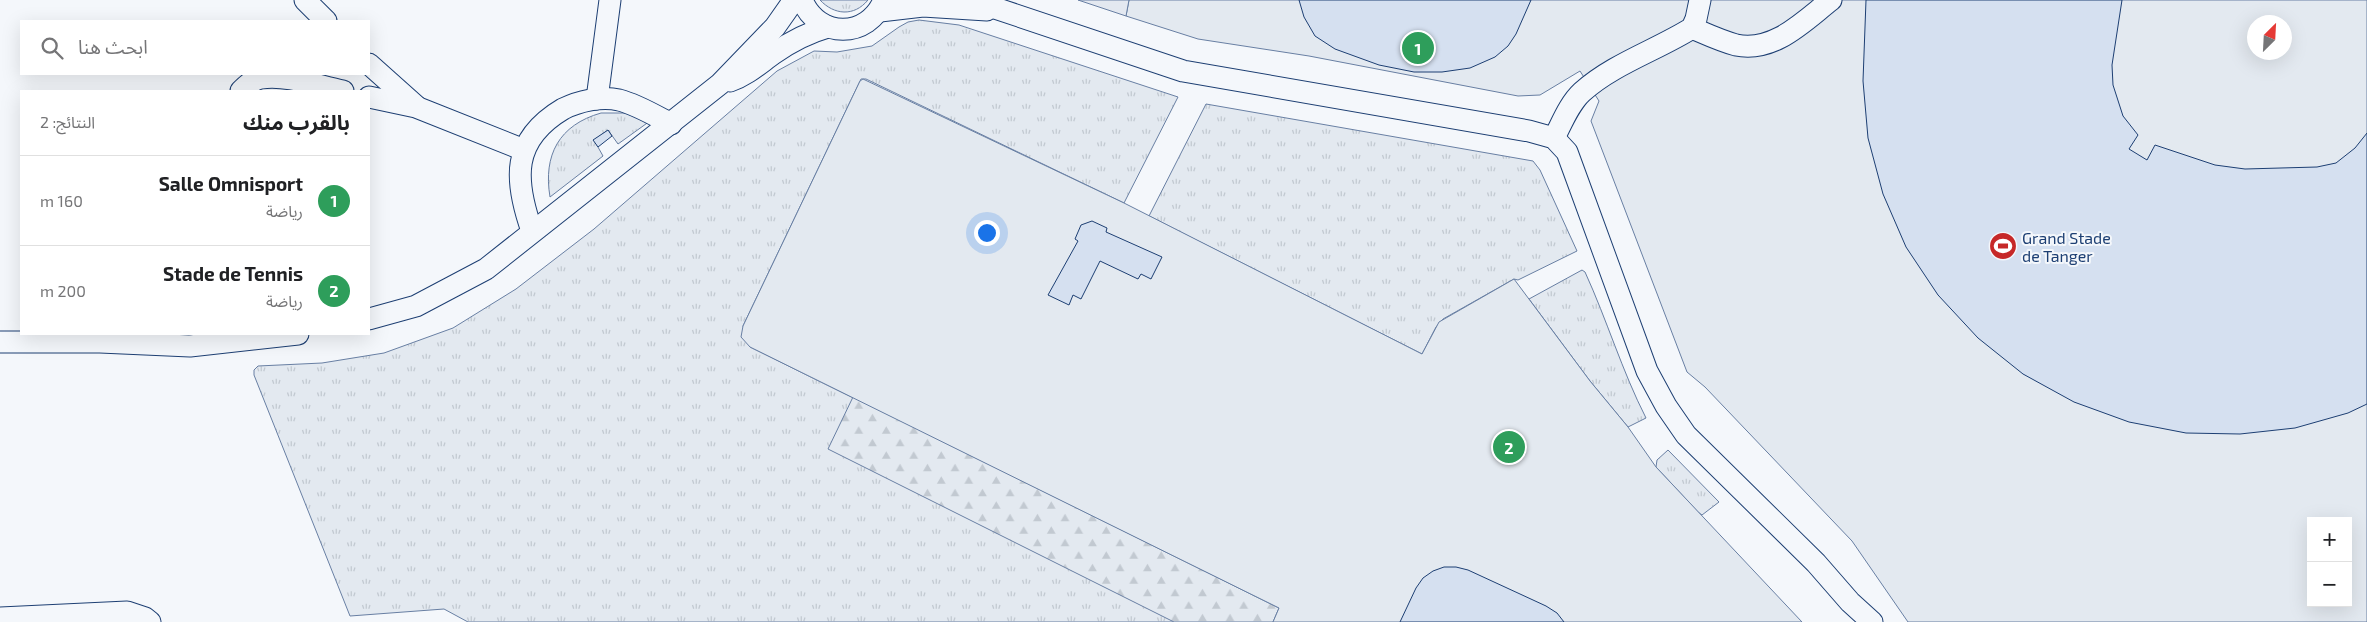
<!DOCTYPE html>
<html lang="ar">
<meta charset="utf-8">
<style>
:root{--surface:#fff;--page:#f2f2f2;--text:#202124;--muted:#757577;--line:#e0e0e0;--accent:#c62828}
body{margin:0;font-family:"Exo 2","Noto Sans Arabic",sans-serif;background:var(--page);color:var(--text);direction:rtl}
.controls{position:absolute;right:15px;bottom:15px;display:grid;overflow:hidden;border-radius:0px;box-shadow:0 5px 20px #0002}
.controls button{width:45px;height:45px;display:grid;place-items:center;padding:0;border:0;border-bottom:1px solid var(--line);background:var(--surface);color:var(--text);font:25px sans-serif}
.compass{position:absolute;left:2247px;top:15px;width:45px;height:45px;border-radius:50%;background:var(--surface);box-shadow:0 5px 20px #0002;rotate:24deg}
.you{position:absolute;left:986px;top:232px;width:18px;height:18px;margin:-12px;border:4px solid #fff;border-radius:50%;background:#1a73e8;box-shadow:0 0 0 8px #1a73e833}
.badge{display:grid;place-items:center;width:32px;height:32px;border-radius:50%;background:var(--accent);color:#fff;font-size:16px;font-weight:700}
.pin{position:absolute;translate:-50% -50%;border:2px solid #fff;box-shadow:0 1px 5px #0006}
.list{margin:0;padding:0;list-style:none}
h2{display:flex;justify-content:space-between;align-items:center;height:65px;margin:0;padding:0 20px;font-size:21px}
h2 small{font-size:16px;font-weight:400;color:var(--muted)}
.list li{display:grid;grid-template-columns:32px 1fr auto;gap:15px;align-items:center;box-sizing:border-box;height:90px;padding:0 20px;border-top:1px solid var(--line)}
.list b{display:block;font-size:19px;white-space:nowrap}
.list p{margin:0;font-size:16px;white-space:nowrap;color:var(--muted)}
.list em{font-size:16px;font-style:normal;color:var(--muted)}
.icon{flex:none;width:28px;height:28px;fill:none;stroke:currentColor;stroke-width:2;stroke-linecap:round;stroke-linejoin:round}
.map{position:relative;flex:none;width:2367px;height:622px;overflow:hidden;direction:ltr}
.search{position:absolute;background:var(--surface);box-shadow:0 5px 20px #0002;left:20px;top:20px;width:350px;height:55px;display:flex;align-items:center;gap:12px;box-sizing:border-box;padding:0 18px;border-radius:0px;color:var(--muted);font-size:19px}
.panel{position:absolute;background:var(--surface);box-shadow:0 5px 20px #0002;left:20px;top:90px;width:350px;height:245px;border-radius:0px;direction:rtl}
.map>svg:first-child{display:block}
.grass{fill:url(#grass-tufts);stroke:#687fa3}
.forest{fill:url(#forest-firs);stroke:#687fa3}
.pitch{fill:#e3e9f0;stroke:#687fa3;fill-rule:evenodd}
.parking{fill:#e3e8f0;stroke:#687fa3}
.building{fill:#d5e0f0;stroke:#1d3f73}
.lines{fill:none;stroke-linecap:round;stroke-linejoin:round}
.minor-casing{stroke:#1d3f73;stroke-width:23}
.minor{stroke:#f4f7fb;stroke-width:21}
.labels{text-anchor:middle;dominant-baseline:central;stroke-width:4;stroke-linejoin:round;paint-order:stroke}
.poi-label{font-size:16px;fill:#1d3f73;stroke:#f4f7fb;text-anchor:start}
</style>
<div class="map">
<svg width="2367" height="622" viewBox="0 0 2367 622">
<defs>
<pattern id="grass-tufts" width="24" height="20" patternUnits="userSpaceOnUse" patternTransform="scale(1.25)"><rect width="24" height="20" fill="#e3e9f0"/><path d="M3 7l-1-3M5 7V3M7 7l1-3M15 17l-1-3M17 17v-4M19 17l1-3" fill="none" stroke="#c2c9d1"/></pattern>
<pattern id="forest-firs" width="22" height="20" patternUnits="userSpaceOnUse" patternTransform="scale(1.25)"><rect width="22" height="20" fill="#e3e9f0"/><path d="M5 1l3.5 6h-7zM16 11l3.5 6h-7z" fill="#c2c9d1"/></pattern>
</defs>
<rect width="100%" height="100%" fill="#f4f7fb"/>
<g class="grass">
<path d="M820 0H868C854 17 834 15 820 0Z"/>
<path d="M919 20 959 25 1178 97 1124 203 866 79H861L743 326 750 347 1279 608 1273 622H468L444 609 350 616 254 375V370L258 366 322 363 384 353 453 328 516 289 594 229 777 71 814 51 837 52 872 46 899 27 908 22Z"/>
<path d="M1206 104 1533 161 1540 170 1577 251 1518 280 1514 279 1443 319 1436 327 1422 354 1149 216Z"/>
<path d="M601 113H625L650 121 618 144 608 130 594 140 603 156 550 197C543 155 559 125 601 113Z"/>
<path d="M1582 270 1585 272C1607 320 1622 371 1646 418L1628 427 1590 381 1529 299Z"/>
<path d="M1668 450 1719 502 1702 515 1698 512 1656 467 1657 460Z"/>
</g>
<path class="forest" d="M853 397 1279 608 1273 622H1174L828 449Z"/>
<g class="pitch">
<path d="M1129 0H2367V622H1908L1852 541 1705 387 1687 372 1591 121 1599 101 1580 71 1540 95 1518 96 1309 56 1198 39 1126 16ZM2254 22H2284V52H2254ZM2311 521H2348V603H2311Z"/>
<path d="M863 79 1124 203 1422 354 1439 322 1514 279 1590 381 1628 427 1656 467 1802 622H1273L1279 608 750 347 741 337 743 326 860 81Z"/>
</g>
<path class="parking" d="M1078 0H1129L1126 16Z"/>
<g class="building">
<path d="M1299 0H1531L1516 34 1508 46 1495 57 1470 68 1442 72H1414L1379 65 1335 49 1315 36 1304 17Z"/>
<path d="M1866 0H2122L2112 65 2113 85 2123 116 2138 135 2129 149 2147 160 2155 145 2215 165 2245 169 2317 167 2336 163 2355 148 2367 133V404L2348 413 2295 428 2240 434 2186 433 2129 422 2074 402 2023 374 1978 338 1938 295 1906 247 1883 194 1868 138 1863 81Z"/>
<path d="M608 130 612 136 598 147 593 140Z"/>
<path d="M1092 221 1107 228 1106 232 1162 257 1151 279 1141 274 1138 279 1100 261 1081 299 1073 295 1069 305 1048 295 1078 241 1075 239 1081 225Z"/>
<path d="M1444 567H1456L1468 570 1546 606 1557 613 1564 622H1400L1416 588 1423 578 1433 571Z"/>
</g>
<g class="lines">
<g class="minor-casing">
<g id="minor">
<path d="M305 0 326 21"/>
<path d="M802 0C818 39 868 39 884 0"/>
<path d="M971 0 1183 71 1529 131 1554 138 1567 152 1647 371 1666 406 1686 435 1816 563 1850 602 1872 622"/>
<path d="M880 11 923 6 987 10"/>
<path d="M1692 28C1706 34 1721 41 1736 45 1774 53 1804 21 1831 0"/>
<path d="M369 64 416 106"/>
<path d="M730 81C747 75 759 64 773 54 790 42 807 33 828 27"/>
<path d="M241 91C246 86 253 79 261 78 287 74 318 86 343 91"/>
<path d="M369 97 416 107 524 150"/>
<path d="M597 99 610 0"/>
<path d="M1554 138C1562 123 1569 104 1582 92 1613 64 1657 50 1692 28L1696 19 1700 0"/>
<path d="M532 231C514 180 511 140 563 109 579 101 601 96 619 100 638 105 654 115 671 124"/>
<path d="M369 319 416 306 486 269 720 84 775 27 794 0"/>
<path d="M0 342H100L190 346 298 334"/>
<path d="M0 618 127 612 145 618 150 622"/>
</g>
</g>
<use href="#minor" class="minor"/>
</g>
<defs>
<g id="stadium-disc" transform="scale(1.4375)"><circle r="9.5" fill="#c62828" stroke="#f4f7fb"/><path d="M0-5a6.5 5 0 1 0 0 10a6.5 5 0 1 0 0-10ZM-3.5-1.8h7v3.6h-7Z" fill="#fff"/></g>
</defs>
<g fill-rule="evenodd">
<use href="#stadium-disc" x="2003" y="246"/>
</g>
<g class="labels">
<g class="poi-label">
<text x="2022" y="237">Grand Stade<tspan x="2022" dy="18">de Tanger</tspan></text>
</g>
</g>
</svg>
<div class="controls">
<button>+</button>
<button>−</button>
</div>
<svg class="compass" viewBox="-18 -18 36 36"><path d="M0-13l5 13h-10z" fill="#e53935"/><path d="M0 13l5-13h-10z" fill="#757577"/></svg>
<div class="you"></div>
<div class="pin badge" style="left:1418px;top:48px;background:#2e9e5b">1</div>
<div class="pin badge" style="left:1509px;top:447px;background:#2e9e5b">2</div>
<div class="search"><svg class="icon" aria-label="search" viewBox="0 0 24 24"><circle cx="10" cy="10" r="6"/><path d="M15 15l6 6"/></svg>ابحث هنا</div>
<section class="panel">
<h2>بالقرب منك<small>النتائج: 2</small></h2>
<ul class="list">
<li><span class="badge" style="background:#2e9e5b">1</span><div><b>Salle Omnisport</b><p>رياضة</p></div><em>160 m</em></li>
<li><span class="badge" style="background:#2e9e5b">2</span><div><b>Stade de Tennis</b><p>رياضة</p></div><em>200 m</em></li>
</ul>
</section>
</div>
